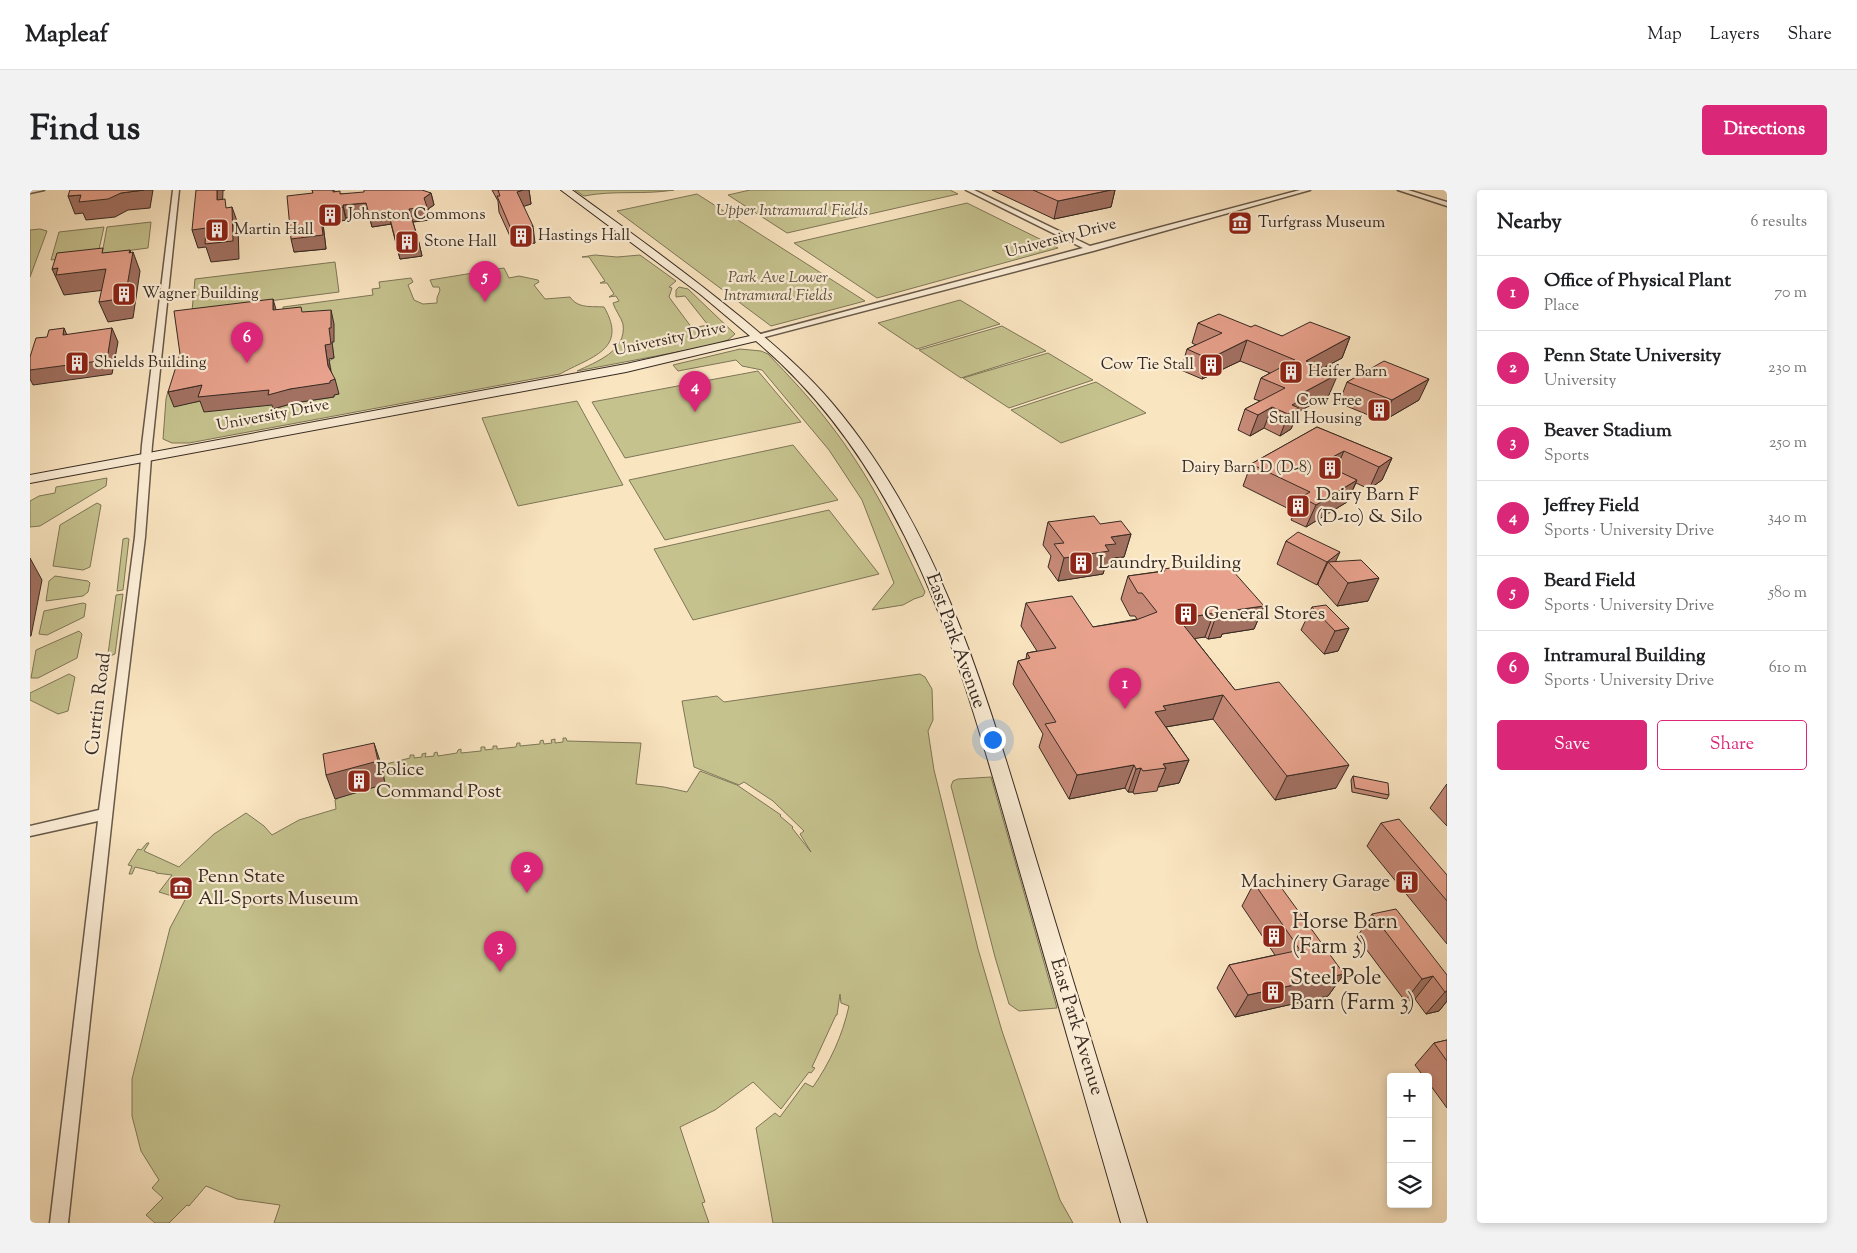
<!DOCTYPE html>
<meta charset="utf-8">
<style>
:root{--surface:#fff;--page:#f2f2f2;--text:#202124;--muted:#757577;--line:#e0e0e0;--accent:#db2777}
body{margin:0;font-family:"Sorts Mill Goudy",serif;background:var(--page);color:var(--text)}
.controls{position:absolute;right:15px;bottom:15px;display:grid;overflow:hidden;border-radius:5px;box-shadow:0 2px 8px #0003}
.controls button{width:45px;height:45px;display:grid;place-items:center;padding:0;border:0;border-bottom:1px solid var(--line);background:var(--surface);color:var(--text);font:25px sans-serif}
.you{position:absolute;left:962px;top:549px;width:18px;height:18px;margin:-12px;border:4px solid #fff;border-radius:50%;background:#1a73e8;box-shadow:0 0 0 8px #1a73e833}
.badge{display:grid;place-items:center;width:32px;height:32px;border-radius:50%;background:var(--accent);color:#fff;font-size:16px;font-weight:700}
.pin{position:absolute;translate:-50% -41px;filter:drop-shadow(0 1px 2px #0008)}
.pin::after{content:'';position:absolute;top:26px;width:18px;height:15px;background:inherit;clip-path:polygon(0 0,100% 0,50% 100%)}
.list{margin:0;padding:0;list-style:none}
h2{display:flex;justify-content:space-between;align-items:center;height:65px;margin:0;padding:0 20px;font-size:21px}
h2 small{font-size:16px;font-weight:400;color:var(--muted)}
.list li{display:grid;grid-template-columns:32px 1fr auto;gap:15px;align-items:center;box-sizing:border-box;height:75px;padding:0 20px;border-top:1px solid var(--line)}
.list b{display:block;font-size:19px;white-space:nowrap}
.list p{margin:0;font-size:16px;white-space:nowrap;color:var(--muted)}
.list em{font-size:16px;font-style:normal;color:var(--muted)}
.actions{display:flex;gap:10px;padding:15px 20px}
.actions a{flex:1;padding:11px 0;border:1px solid var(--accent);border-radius:5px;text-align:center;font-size:18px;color:var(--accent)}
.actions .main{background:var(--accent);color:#fff}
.icon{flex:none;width:28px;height:28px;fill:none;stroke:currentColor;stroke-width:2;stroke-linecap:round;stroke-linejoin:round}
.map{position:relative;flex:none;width:1417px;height:1033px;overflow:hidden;border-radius:5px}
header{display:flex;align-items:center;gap:30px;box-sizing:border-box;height:70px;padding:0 25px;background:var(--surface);border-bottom:1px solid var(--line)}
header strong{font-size:24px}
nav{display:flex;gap:28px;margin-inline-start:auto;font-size:18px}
.intro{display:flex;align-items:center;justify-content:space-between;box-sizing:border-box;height:120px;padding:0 30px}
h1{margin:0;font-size:35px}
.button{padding:12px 22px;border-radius:5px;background:var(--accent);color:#fff;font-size:18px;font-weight:700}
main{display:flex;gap:30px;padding:0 30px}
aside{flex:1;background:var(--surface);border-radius:5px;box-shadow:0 2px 8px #0003}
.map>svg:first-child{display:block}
.green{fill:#c5c28e;stroke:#7e7658}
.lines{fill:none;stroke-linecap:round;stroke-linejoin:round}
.minor-casing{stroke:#67594a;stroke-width:3}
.secondary-casing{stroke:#362a22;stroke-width:2}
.minor{fill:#fceed7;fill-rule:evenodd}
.secondary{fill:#fceed7;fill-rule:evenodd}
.wall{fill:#c78a78;stroke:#362a22}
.shaded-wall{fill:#a27162;stroke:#362a22}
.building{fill:#e7a18c;stroke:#362a22}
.labels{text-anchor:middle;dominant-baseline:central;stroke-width:4.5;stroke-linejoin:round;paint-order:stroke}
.far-park-label{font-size:16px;font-style:italic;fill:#5a503d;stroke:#fceed7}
.far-poi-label{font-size:16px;fill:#362a22;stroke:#fceed7;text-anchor:start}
.far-street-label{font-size:16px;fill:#362a22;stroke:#fceed7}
.poi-label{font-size:19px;fill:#362a22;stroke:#fceed7;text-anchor:start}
.street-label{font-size:19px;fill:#362a22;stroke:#fceed7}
.near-poi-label{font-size:22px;fill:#362a22;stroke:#fceed7;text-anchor:start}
</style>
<header>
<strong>Mapleaf</strong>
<nav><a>Map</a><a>Layers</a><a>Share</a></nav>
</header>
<div class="intro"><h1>Find us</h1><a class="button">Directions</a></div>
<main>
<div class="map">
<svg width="1417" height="1033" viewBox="0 0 1417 1033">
<rect width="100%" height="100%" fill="#fae5c1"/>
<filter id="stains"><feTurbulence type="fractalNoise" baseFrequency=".004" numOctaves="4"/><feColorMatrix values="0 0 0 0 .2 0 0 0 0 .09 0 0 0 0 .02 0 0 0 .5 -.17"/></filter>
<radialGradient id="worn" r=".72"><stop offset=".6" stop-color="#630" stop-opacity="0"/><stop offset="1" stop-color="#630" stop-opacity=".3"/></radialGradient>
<g class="green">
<path d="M545 0H644C614 5 584 0 554 6Z"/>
<path d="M720 0H920L928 4 757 43 698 5Z"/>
<path d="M667 4 835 111 741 136 587 21Z"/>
<path d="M937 13 1028 58 847 108 764 53Z"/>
<path d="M121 32 118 58 72 64 77 37Z"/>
<path d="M74 37 68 64 21 70 29 42Z"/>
<path d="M10 39 17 41 0 87V40Z"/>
<path d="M565 65 587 67 610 65 646 91 639 97 642 98 639 107 662 138 678 135 655 106 646 107V100L649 97 658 99 705 144 698 150 679 156 547 181C566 172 597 161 593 134 591 127 585 120 583 113L589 111 586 106 579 107 584 104 577 93H570L575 91 559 67H552Z"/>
<path d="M305 72 309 102 162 121 165 89Z"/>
<path d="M474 78 479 88 489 86 508 90 509 92 504 95 515 109 540 107C548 119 562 116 574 117 599 160 560 167 530 184L159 253H142L133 249 136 209 138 201 144 200V216L177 210 244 213V219L264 213 304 207V205L309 204 305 196 299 171 304 168 302 152 304 151 253 120V117L343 105 342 99 350 98 349 92 381 88 383 92 378 95 384 110 393 114 407 113V108L410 100 409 97H403L400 90Z"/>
<path d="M930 110 970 134 887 159 848 133Z"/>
<path d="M972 136 1016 161 931 188 889 160Z"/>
<path d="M710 159 731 161 738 164C759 186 780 208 799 233 839 284 868 343 895 402L893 406 884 409 873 415 842 420 864 393 832 310 799 260 732 180 712 176 706 170 648 181 643 175Z"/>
<path d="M1018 163 1063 190 979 218 933 188Z"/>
<path d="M728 181 771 232 595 268 562 212Z"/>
<path d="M1066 192 1116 223 1031 253 981 220Z"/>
<path d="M547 211 593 295 488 316 452 228Z"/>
<path d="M763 255 808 310 635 350 599 290Z"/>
<path d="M77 288 76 296 10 336 0 337V311L9 306 25 303 26 297Z"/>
<path d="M67 313 71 315 60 377 53 380 23 376 30 335Z"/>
<path d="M799 320 849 384 663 430 624 359Z"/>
<path d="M97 348 99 349 93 400 87 401 93 349Z"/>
<path d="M25 386 58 391 60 393 58 402 53 406 16 411 19 391Z"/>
<path d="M93 404 85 464 80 466 78 464 86 405Z"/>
<path d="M53 413 56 414 54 427 17 445 9 444 14 421Z"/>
<path d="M49 441 52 444 47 468 8 488H1L6 460Z"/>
<path d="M39 484 45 487 38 521 28 524 0 510V503Z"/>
<path d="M890 484 895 487 902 499 903 530 898 541 904 580 948 759 972 841 1030 1010 1043 1033H743L726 938 745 923 750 927 775 893 783 897C800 872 812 847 819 816L811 813 810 804 807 825H806L782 877 785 878 781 883 779 882 751 919 723 892 685 920 650 937 675 1012 672 1013 679 1033H244L250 1015 207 1009 176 996 159 1016 157 1015 139 1033H125L116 1025 133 1008 122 998 129 990 111 961 102 926V889L140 738 155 710 129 702 142 685 126 683V682L105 677 102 684H99L102 676 98 675 108 659 111 660 117 653H119L114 661 149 677 184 644 216 623 234 636 242 645 269 630 306 619 305 610 310 607 355 594 352 575 380 568V565H384V568L392 567V564L396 563 395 567 404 566V563L407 562 408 566 427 563 428 560 431 559V563L451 561V557H455V560L463 559V556H467V559L486 557 487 553H490V556L510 554V551L513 550 514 554 522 553 521 550 525 549V553L533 552V548H536L537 551 611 553 606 594 634 597 657 602 670 581 707 595 751 625 750 626 763 637 762 638 781 662 770 644 774 641 743 611 714 592 709 595 664 577 652 511 687 506 694 512Z"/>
<path d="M961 587 1027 818 989 821 979 814 965 767 921 596 923 591 928 589Z"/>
</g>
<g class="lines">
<g class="minor-casing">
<g id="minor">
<path d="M0 0H14L0 3Z"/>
<path d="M143 0H149L122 255 115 347 91 544 38 1033H20L68 631 0 646V636L69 620 105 347 112 255Z"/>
<path d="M936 0H944L1060 56 1270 0H1280L1063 61 727 149V145L1053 58Z"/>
<path d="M1368 0H1378L1417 12V16Z"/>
</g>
</g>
<g class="secondary-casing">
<path id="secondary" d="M531 0H542C600 42 658 84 713 129 744 155 775 181 802 213 913 344 957 508 1006 669 1043 790 1080 912 1117 1033H1091C1057 916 1024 799 990 682 935 490 886 286 726 151L596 182 0 293V285L596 174 720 146 670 104Z"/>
</g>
<use href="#minor" class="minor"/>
<use href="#secondary" class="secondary"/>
</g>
<g class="wall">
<path d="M282 0H304V1L311 4 401 3 404 15 398 19 400 30 383 32 389 53 392 66 370 69 361 34 342 37 339 25 316 28V30L293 34 296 59 264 62 283 3Z"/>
<path d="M462 0H499L501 14 493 16 505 53 484 55 469 22 468 11Z"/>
<path d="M962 0H1085L1081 17 1024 29Z"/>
<path d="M1168 133 1221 137 1252 146 1320 147 1312 168 1293 178 1299 205 1268 222 1261 239 1250 246 1234 238 1220 246 1208 240 1215 219 1230 211 1224 209 1231 188 1240 183 1210 171 1172 189 1151 180 1157 159 1166 155 1162 153Z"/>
<path d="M1317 192 1389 210 1353 231 1309 213Z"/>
<path d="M1287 237 1362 268 1352 290 1339 299 1326 293 1317 312 1276 337 1261 330 1265 322 1213 296 1221 274Z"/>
<path d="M1018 332 1101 344 1094 367 1082 368 1080 376 1075 377 1073 384 1028 391 1018 377 1021 366 1013 355Z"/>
<path d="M1256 351 1305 372 1338 411 1307 416 1288 395V393L1287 395 1247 374Z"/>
<path d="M1156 378 1234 416 1224 439 1192 444 1191 447 1178 449 1175 447 1164 448 1205 500 1306 598 1245 610 1183 529 1136 537 1159 570 1149 593 1128 597 1127 601 1104 604 1103 602H1098L1095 598 1039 609 1009 557 1013 544 983 494 988 471 996 469 997 463 1007 461 991 436 996 413 1063 437 1107 429 1105 426H1100L1091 409 1098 386 1133 381 1134 379Z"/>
<path d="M1282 417 1319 438 1308 461 1294 464 1271 440Z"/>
<path d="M1323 586 1359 605 1357 609 1322 602 1321 590Z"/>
<path d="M1417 594V636L1400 618 1416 595Z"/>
<path d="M1351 633 1417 685V754L1337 656Z"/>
<path d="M1224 693 1314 784 1298 806 1205 827 1187 798 1199 775 1245 765 1212 716Z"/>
<path d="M1342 724 1417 785V811L1409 821 1396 824 1385 809 1375 811 1327 747Z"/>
<path d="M1417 850V918L1398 892V887H1394L1385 875 1404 853Z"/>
</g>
<g class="shaded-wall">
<path d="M114 0H123L120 18 98 20 85 27 56 30 53 23 45 24 38 6 91 3Z"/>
<path d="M187 0H195H193L192 27 187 10Z"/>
<path d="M493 0H499L501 14 489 18 487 2Z"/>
<path d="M1081 0H1085L1081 17 1024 29 1028 11Z"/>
<path d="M401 3 404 15 398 19 400 30 382 32 379 19Z"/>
<path d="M336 13 358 21 361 34 342 37 339 25 316 28 313 15Z"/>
<path d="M202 17 208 34 209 69 181 72 176 57 168 58 162 40Z"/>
<path d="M313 17 316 30 293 34 296 59 264 62 261 49 290 21Z"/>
<path d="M503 36 505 53 484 55 481 39Z"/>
<path d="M389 53 392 66 370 69 367 56Z"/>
<path d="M100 60 102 66 103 62 110 81 103 128 78 132 69 112 99 63Z"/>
<path d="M28 78 76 79 83 99 34 105 22 79Z"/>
<path d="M243 109 247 123 243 120Z"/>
<path d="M301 120 304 134V152H302L304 168 299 169 302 190 298 176 295 155 299 138Z"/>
<path d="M34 138 40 152 33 145Z"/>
<path d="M82 138 88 152 82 184 3 195 0 189V180Z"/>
<path d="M1320 147 1312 168 1268 191 1276 171Z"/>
<path d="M1217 150 1210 171 1172 189 1179 169Z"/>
<path d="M1308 184 1299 205 1268 222 1261 239 1250 246 1265 207Z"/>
<path d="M305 189 309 204 304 205V207L264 213 243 219 242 215 174 222 170 211 144 217 138 202 172 195 239 200 260 199Z"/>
<path d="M1399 189 1389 210 1353 231 1362 210Z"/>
<path d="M1242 217 1234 238 1220 246 1228 225Z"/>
<path d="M1314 261 1304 283 1291 273Z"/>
<path d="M1362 268 1352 290 1339 299 1349 277Z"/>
<path d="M1327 290 1317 312 1276 337 1286 315Z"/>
<path d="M1101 344 1094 367 1082 368 1080 376 1075 377 1073 384 1028 391 1034 368 1081 347Z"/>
<path d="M1310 362 1303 377 1298 372 1288 393 1287 395 1297 372Z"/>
<path d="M0 368 12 390 1 446H0Z"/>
<path d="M1349 388 1338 411 1307 416 1318 393Z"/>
<path d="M1234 416 1224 439 1192 444 1191 447 1178 449 1186 426 1198 421Z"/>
<path d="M1184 423 1175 447 1142 452 1150 429Z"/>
<path d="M1319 438 1308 461 1294 464 1305 441Z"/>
<path d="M1193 505 1183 529 1129 538 1125 522 1133 516Z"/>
<path d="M344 553 352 577 355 594 305 609 296 585Z"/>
<path d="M1159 570 1149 593 1128 597 1136 578 1133 574Z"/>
<path d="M1104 575 1095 598 1039 609 1047 585Z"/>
<path d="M1319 575 1306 598 1245 610 1257 586Z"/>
<path d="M1111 578 1103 602H1098L1106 579Z"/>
<path d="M1314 784 1298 806 1205 827 1218 805Z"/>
<path d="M1403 786 1385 809 1375 811 1392 789Z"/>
<path d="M1417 801V811L1409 821 1396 824 1415 802Z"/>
</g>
<g class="building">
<path d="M40 0H114L91 3 78 9 49 12 51 5 38 6Z"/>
<path d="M166 0H187V10L195 9 196 18 202 17 203 51 175 54 176 38 162 40Z"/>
<path d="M282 0H303V2L310 1V4L334 2V0H392L401 3 394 8 397 17 379 19 389 53 367 56 358 21 339 24 336 13 313 15V17L290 21 293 45 261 49 257 6 283 3Z"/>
<path d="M468 0H493L487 2 503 36 481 39 467 6H470Z"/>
<path d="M1003 0H1081L1028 11Z"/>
<path d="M73 58 72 63 100 60 99 63 103 62 95 108 69 112 76 79 26 85 28 78 22 79 27 63Z"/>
<path d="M243 109V120L271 117 272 122 301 120V138H299L301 154 295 155 298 176 305 189 300 191V193L260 199 238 205 239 200 168 207 172 195 138 202 150 164 144 121Z"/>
<path d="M1189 124 1221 137 1225 135 1252 146 1280 132 1320 147 1276 171 1308 184 1265 207 1271 210 1262 215 1269 218 1258 224 1242 217 1228 225 1215 219 1255 198 1231 188 1265 170 1217 150 1179 169 1157 159 1192 143 1168 133Z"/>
<path d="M34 138 33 145 82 138 77 170 0 180V167L6 148 17 147 19 140Z"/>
<path d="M1354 171 1399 189 1362 210 1317 192Z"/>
<path d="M1287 237 1362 268 1349 277 1314 261 1291 273 1327 290 1286 315 1271 307 1280 302 1221 274Z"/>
<path d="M1064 326 1070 334 1091 331 1101 344 1081 347 1086 354 1075 355 1079 361 1034 368 1024 354 1034 353 1018 332Z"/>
<path d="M1268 342 1310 362 1297 372 1256 351Z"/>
<path d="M1331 370 1349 388 1318 393 1298 372Z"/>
<path d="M1195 372 1234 416 1198 421 1200 424 1186 426 1184 423 1150 429 1151 432 1205 500 1249 492 1319 575 1257 586 1193 505 1133 516 1136 520 1125 522 1159 570 1133 574 1136 578 1113 581 1111 578 1106 579 1104 575 1047 585 1015 534 1026 532 988 471 1000 468 997 463 1026 458 996 413 1042 406 1063 437 1106 430 1127 422 1112 403H1108L1098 386 1135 381 1134 379 1146 377 1155 376 1156 378Z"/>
<path d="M1296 415 1319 438 1305 441 1282 417Z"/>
<path d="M344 553 348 571 296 585 293 564Z"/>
<path d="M1323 586 1358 593 1359 605 1325 598Z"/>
<path d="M1369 629 1417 685V711L1351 633Z"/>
<path d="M1245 689 1314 784 1218 805 1199 775 1270 760 1224 693Z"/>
<path d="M1366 719 1417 785V801L1415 802 1403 786 1392 789 1342 724Z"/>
<path d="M1417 850V871L1404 853Z"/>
</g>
<defs>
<g id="building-square" transform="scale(1.25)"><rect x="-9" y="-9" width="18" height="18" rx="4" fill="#8f2418" stroke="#fceed7"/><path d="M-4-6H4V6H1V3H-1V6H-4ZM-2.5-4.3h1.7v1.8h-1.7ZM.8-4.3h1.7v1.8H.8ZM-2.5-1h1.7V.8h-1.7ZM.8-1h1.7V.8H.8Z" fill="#fff"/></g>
<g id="museum-square" transform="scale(1.25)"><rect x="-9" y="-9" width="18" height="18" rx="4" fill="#8f2418" stroke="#fceed7"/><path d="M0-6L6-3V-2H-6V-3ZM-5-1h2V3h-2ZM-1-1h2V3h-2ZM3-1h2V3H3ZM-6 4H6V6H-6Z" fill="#fff"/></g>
</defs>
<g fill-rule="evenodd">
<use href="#building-square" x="300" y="25"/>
<use href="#museum-square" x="1210" y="33"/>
<use href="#building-square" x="187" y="40"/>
<use href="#building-square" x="491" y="46"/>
<use href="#building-square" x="377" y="52"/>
<use href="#building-square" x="94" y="104"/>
<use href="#building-square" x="47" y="173"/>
<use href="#building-square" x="1181" y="175"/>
<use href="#building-square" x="1261" y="182"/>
<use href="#building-square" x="1349" y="220"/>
<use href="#building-square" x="1300" y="278"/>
<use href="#building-square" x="1268" y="316"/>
<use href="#building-square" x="1051" y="373"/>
<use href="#building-square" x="1156" y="424"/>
<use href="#building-square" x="329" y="591"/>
<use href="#building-square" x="1377" y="692"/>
<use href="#museum-square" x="151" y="698"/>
<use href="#building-square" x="1244" y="746"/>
<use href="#building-square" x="1243" y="802"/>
</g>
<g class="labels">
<g class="far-park-label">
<text x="762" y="21">Upper Intramural Fields</text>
<text x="748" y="88">Park Ave Lower<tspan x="748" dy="18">Intramural Fields</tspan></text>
</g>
<g class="far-poi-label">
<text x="318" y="25">Johnston Commons</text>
<text x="1228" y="33">Turfgrass Museum</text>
<text x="204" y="40">Martin Hall</text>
<text x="508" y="46">Hastings Hall</text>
<text x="394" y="52">Stone Hall</text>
<text x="112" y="104">Wagner Building</text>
<text x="64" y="173">Shields Building</text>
<text x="1164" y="175" text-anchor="end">Cow Tie Stall</text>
<text x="1278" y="182">Heifer Barn</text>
<text x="1332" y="211" text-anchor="end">Cow Free<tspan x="1332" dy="18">Stall Housing</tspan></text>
<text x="1282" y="278" text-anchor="end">Dairy Barn D (D-8)</text>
</g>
<g class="far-street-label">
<text transform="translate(1031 49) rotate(-15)">University Drive</text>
<text transform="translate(640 150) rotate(-12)">University Drive</text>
<text transform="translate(243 226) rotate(-11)">University Drive</text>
</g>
<g class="poi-label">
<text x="1286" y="305">Dairy Barn F<tspan x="1286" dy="22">(D-10) &amp; Silo</tspan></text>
<text x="1068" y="373">Laundry Building</text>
<text x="1174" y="424">General Stores</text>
<text x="346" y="580">Police<tspan x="346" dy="22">Command Post</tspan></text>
<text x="168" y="687">Penn State<tspan x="168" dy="22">All-Sports Museum</tspan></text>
<text x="1360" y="692" text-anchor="end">Machinery Garage</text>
</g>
<g class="street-label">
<text transform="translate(925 451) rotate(70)">East Park Avenue</text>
<text transform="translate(69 514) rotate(-83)">Curtin Road</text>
<text transform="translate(1046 837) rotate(73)">East Park Avenue</text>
</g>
<g class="near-poi-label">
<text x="1262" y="733">Horse Barn<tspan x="1262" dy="25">(Farm 3)</tspan></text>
<text x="1260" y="789">Steel Pole<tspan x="1260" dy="25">Barn (Farm 3)</tspan></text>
</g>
</g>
<rect width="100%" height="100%" filter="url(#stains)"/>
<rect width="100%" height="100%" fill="url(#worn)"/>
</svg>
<div class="controls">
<button>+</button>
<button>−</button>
<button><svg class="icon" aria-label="layers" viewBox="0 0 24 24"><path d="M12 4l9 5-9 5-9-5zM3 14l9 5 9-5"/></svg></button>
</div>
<div class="you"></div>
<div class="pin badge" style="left:1095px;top:519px">1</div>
<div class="pin badge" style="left:497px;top:703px">2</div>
<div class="pin badge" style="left:470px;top:782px">3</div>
<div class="pin badge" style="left:665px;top:222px">4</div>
<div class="pin badge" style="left:455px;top:112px">5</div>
<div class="pin badge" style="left:217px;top:173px">6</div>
</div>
<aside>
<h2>Nearby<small>6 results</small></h2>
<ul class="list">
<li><span class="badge">1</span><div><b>Office of Physical Plant</b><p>Place</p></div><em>70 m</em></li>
<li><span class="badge">2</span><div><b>Penn State University</b><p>University</p></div><em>230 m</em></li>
<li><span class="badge">3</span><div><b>Beaver Stadium</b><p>Sports</p></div><em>250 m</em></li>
<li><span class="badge">4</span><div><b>Jeffrey Field</b><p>Sports · University Drive</p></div><em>340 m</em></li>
<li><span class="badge">5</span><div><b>Beard Field</b><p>Sports · University Drive</p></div><em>580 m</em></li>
<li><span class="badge">6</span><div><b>Intramural Building</b><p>Sports · University Drive</p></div><em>610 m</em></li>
</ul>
<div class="actions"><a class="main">Save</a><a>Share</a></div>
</aside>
</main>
